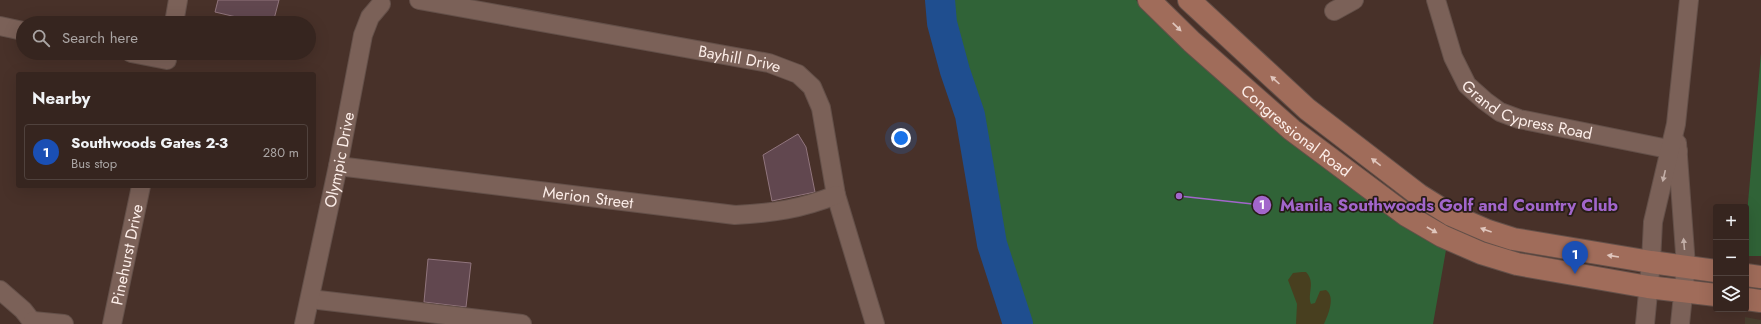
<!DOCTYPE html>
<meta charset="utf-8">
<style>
:root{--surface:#36251f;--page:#3d2d28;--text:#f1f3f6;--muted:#aaa5a4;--line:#50423d;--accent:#bca0f2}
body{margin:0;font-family:Jost,sans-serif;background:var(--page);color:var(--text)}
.controls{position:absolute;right:12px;bottom:12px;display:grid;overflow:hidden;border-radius:4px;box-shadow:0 4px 16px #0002}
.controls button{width:36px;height:36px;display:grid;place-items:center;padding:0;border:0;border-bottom:1px solid var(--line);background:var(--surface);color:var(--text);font:20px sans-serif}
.you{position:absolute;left:901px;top:138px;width:14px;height:14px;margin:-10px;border:3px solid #fff;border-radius:50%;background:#1a73e8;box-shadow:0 0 0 6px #1a73e833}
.badge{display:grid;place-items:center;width:26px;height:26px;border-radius:50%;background:var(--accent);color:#fff;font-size:13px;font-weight:700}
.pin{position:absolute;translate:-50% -33px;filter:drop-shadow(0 1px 2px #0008)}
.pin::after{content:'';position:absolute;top:21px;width:14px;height:12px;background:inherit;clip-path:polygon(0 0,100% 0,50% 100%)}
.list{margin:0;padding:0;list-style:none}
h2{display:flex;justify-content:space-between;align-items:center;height:52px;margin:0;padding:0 16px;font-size:17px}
h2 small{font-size:13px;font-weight:400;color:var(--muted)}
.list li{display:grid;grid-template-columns:26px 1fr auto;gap:12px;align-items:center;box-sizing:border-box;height:56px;margin:0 8px 8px;padding:0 8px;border:1px solid var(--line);border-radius:4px}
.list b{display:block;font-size:15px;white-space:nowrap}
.list p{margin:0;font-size:13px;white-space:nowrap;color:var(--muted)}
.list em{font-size:13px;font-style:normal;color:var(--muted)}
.icon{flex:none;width:22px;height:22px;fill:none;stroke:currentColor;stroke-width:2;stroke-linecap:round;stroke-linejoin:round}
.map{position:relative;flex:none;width:1761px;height:324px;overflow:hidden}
.search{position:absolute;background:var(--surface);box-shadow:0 4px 16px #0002;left:16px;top:16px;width:300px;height:44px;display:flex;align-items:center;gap:10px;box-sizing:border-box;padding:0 14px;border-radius:22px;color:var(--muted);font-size:15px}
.panel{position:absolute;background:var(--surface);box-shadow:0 4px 16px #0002;left:16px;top:72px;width:300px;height:116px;border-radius:4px}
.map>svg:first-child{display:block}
.commercial{fill:#483e2e}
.green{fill:#306337}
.sand{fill:#483f1f}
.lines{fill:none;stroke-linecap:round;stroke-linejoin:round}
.river{stroke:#1f4e8f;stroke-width:30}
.building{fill:#61474f;stroke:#91757d}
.minor-casing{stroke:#645049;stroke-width:20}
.major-casing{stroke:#645049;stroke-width:24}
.minor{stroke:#7b6158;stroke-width:18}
.major{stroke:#a06c5a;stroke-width:22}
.oneway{fill:#e0c6bd}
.oneway2{fill:#c2aea7}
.labels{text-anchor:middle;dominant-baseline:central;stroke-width:3.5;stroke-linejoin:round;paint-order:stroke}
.street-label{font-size:16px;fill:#fcede8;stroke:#271c18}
.leader{fill:none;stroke:#a266cb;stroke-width:1.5}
.callout-dot{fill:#a266cb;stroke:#271c18;stroke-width:1.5}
.mark-label{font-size:12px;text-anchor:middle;font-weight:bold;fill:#fff}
.callout-label{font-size:17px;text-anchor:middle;font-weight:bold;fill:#a266cb;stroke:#271c18;stroke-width:3.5;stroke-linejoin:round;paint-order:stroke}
</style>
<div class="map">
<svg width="1761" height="324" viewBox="0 0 1761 324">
<rect width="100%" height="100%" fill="#483129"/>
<path class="commercial" d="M1745 317 1761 320V324H1745Z"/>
<g class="green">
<path d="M940 0H1136L1178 43 1249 104 1446 250 1433 324H1018L992 244 970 115 955 71 942 23Z"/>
<path d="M1761 53V256H1746V226Z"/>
</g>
<path class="sand" d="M1302 272H1306C1316 283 1307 293 1311 304L1315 303 1320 291 1326 290C1336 297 1328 315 1324 324H1296L1297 304 1288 280 1293 273Z"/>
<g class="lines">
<path class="river" d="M940 0 942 23 955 71 970 115 992 244 1018 324"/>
</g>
<g class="building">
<path d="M218 0H279L273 23H262L215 12Z"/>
<path d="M798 134 806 147 815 192 772 201 763 155Z"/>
<path d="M428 259 471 263 466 307 424 302Z"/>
</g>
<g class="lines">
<g class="minor-casing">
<g id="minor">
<path id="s1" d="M419 0 769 63 798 74 812 87 821 108 836 195 875 324"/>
<path id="s2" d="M1436 0 1453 57 1467 85 1485 101 1500 112 1519 119 1678 151"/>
<path d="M1334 11 1354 0"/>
<path d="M174 23 178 0"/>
<path d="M0 26 23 31"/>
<path d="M131 53 167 60"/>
<path d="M1677 143 1686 266 1680 324"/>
<path id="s3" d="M338 166 735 215C773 213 801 209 836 195"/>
<path d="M0 290 23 310 34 324"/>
<path d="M310 299 522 324"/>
<path d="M33 321 64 324"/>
<path id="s4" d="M112 324 141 186"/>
<path id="s5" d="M304 324 338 166 363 35 370 17 381 4"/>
<path d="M1645 324 1651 262 1653 222 1676 124 1689 0"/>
</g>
</g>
<g class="major-casing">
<g id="major">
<path id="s6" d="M1149 0 1192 42 1292 130 1406 215 1442 236 1481 253 1517 264 1648 287 1716 295"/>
<path d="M1189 0 1307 109 1419 195 1451 215 1488 231 1513 239 1651 262 1716 271"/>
<path d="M1746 275 1761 277"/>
<path d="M1746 299 1761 301"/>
</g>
</g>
<use href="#minor" class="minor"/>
<use href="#major" class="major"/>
</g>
<defs><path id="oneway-solid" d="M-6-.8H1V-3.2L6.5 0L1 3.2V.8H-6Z"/></defs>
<g class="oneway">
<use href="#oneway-solid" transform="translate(1177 27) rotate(44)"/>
<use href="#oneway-solid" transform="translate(1275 80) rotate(-138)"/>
<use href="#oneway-solid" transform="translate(1376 162) rotate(-142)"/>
<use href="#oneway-solid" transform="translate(1432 230) rotate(30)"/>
<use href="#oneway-solid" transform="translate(1486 230) rotate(-160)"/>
<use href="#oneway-solid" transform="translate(1613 256) rotate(-171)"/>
</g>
<g class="oneway2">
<use href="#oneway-solid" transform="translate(1664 176) rotate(103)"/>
<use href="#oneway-solid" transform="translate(1684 244) rotate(-95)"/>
</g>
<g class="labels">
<g class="street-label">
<text stroke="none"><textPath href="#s1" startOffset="326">Bayhill Drive</textPath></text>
<text stroke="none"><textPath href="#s2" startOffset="158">Grand Cypress Road</textPath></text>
<text stroke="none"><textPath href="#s6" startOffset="197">Congressional Road</textPath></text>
<text stroke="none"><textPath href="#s5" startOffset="168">Olympic Drive</textPath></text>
<text stroke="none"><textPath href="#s3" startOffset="252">Merion Street</textPath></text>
<text stroke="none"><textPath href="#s4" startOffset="71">Pinehurst Drive</textPath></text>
</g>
</g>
<path class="leader" d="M1179 196L1262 205"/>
<g class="callout-dot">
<circle cx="1179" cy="196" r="4"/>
<circle cx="1262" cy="205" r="10"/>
</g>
<g class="mark-label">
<text x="1262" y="209">1</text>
</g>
<g class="callout-label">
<text x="1449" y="211">Manila Southwoods Golf and Country Club</text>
</g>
</svg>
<div class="controls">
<button>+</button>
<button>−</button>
<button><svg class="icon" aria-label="layers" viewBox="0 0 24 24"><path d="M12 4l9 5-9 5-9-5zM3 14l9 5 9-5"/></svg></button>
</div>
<div class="you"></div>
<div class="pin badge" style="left:1575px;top:274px;background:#1a4fb4">1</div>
<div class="search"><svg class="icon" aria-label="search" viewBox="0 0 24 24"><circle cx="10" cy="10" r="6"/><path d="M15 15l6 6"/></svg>Search here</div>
<section class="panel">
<h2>Nearby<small></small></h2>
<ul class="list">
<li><span class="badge" style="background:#1a4fb4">1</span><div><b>Southwoods Gates 2-3</b><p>Bus stop</p></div><em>280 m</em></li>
</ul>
</section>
</div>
